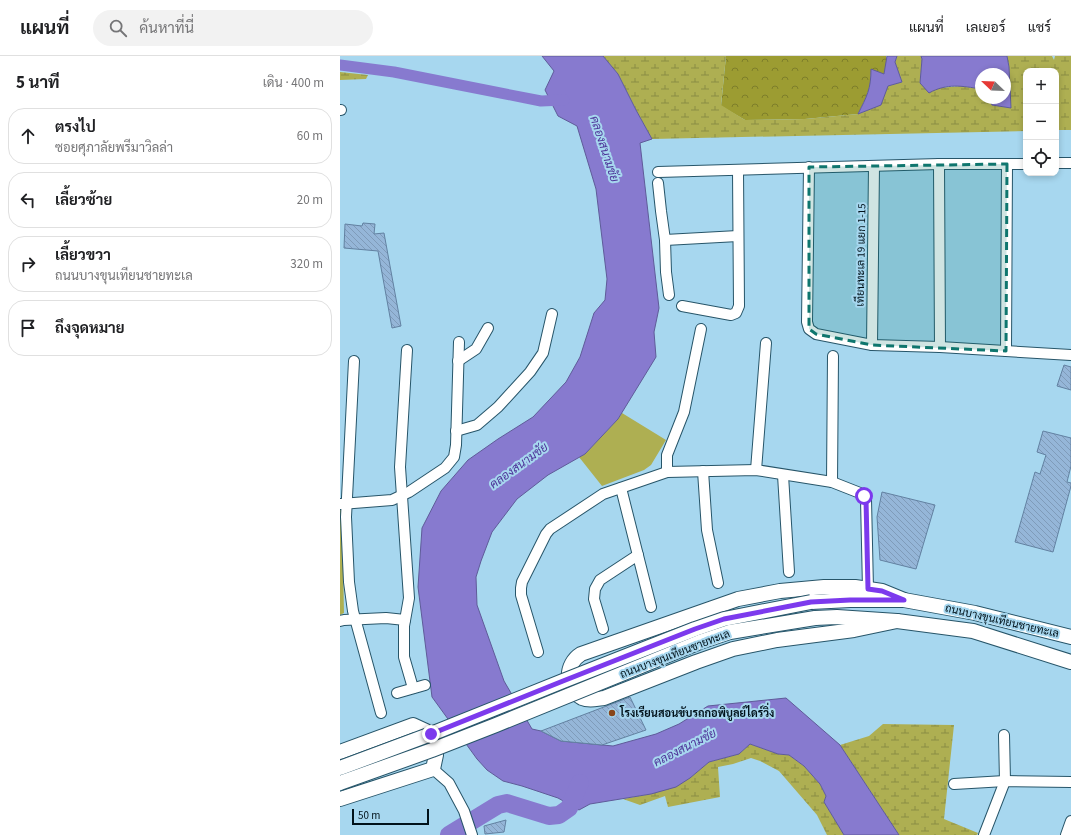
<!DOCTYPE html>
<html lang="th">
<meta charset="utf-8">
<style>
:root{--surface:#fff;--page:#f2f2f2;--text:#202124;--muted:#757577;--line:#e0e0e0}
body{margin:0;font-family:"Source Sans 3",Sarabun,sans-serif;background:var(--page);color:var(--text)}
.controls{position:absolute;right:12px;top:12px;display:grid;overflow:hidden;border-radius:8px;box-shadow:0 2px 6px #0003}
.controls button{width:36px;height:36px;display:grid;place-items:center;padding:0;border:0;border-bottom:1px solid var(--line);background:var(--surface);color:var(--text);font:20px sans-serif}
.compass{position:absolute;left:635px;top:12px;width:36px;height:36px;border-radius:50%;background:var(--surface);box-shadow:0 2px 6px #0003;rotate:293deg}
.scale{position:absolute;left:12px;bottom:10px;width:77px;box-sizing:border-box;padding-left:4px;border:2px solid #01121a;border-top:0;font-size:11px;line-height:14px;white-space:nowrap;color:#01121a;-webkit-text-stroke:3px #a7d7ef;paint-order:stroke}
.stop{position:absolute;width:12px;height:12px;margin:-9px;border:3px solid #7c3aed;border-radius:50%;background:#fff}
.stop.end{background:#7c3aed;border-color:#fff;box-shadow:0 1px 4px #0008}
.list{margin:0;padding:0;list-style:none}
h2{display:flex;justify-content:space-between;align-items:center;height:52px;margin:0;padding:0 16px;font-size:17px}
h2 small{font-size:13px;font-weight:400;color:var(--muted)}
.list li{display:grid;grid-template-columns:26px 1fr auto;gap:12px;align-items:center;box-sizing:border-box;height:56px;margin:0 8px 8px;padding:0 8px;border:1px solid var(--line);border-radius:16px}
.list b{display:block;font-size:15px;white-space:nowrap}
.list p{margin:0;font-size:13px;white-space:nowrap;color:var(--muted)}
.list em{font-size:13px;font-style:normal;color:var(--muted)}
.icon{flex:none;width:22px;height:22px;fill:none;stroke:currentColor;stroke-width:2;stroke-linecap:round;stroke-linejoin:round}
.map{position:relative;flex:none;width:731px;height:779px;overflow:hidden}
header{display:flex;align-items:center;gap:24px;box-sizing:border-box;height:56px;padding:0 20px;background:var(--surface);border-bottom:1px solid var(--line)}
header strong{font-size:19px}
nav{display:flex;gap:22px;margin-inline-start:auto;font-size:14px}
.search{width:280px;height:36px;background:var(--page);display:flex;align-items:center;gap:10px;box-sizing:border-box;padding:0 14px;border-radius:22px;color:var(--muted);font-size:15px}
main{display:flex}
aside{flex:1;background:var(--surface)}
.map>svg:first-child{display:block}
.green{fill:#aeaf52}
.forest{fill:url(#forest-crowns)}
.wetland{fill:url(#wetland-marsh)}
.water{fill:#877acf;stroke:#5f5b99}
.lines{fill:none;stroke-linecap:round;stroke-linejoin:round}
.canal{stroke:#877acf;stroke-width:11}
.river{stroke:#877acf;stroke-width:18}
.building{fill:url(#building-back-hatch);stroke:#6281a1}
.street-casing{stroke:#275569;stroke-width:12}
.secondary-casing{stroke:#275569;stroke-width:16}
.street{stroke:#fff;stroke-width:10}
.secondary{stroke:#fff;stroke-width:14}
.secondary-bridge-casing{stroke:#275569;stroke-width:16;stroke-linecap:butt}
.secondary-bridge{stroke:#fff;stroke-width:14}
.route{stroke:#7c3aed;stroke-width:5}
.marked{fill:#0f766e;fill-opacity:0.2;stroke:#0f766e;stroke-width:3;stroke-dasharray:8 5;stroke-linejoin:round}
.poi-dot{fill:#89451a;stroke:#a7d7ef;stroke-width:1.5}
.labels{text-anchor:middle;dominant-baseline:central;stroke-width:4;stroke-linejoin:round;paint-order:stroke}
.street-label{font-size:11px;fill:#01121a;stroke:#a7d7ef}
.poi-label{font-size:11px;font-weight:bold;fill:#01121a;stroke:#a7d7ef;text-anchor:start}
.water-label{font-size:12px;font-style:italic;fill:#4d3398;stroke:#a7d7ef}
</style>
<header>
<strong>แผนที่</strong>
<div class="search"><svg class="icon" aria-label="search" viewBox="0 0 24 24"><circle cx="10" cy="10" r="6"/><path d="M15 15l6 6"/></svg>ค้นหาที่นี่</div>
<nav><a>แผนที่</a><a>เลเยอร์</a><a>แชร์</a></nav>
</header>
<main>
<aside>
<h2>5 นาที<small>เดิน · 400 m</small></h2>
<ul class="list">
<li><svg class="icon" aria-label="ahead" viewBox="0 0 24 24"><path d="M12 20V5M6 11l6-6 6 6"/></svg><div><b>ตรงไป</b><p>ซอยศุภาลัยพรีมาวิลล่า</p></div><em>60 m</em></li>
<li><svg class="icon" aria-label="left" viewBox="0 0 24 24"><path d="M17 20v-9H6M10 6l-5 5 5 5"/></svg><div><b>เลี้ยวซ้าย</b></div><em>20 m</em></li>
<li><svg class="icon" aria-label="right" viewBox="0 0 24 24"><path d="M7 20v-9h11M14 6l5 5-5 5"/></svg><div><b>เลี้ยวขวา</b><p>ถนนบางขุนเทียนชายทะเล</p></div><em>320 m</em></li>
<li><svg class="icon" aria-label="arrive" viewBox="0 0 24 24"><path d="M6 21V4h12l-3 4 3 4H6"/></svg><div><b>ถึงจุดหมาย</b></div></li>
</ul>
</aside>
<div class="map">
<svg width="731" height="779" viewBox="0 0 731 779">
<defs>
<pattern id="forest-crowns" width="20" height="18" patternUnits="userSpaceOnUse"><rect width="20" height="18" fill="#9c9c32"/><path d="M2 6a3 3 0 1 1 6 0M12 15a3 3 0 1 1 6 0" fill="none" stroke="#7d7e2a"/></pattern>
<pattern id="wetland-marsh" width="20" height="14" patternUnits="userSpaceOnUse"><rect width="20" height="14" fill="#aeaf52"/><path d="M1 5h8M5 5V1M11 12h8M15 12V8" fill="none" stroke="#8b8d43"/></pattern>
<pattern id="building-back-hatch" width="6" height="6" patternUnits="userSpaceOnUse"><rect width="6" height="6" fill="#95b6d8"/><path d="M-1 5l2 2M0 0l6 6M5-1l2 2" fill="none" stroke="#7f9bb9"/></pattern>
</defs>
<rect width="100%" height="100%" fill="#a7d7ef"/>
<g class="green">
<path d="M282 357 326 384 311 409 304 414 262 430 239 401 245 398 278 363Z"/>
<path d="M0 453H1L2 460 4 557 0 559Z"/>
</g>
<path class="forest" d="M386 0H546L547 4 544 18 531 14C531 33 527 40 518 58L465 63 405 64 381 50Z"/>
<g class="wetland">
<path d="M263 0H386L381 49 405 64 465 63 518 58 540 49 548 30 562 26 555 6 557 0H581L582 3 580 27 598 32 621 30 641 33V42H649L652 49 671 52 669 11 667 0H712L714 4 715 0H731V74H716V15H686V75L312 83 296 54 278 18Z"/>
<path d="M0 16 28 19 26 23 0 24Z"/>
<path d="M543 668 614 669 604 763 638 777 637 779H559L500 689 529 680Z"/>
<path d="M410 688 438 698 449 699 464 710 480 728 486 740 484 746 504 779H487L477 759 439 715 420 705 411 702 393 708 378 711 380 741 328 751 325 740 300 749 283 743 311 738 350 722 369 706 399 698Z"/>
</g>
<g class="water">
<path d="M202 0H263L278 18 296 54 312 83 300 87 319 252 314 276 316 301 278 363 245 398 208 419 177 443 152 476 141 505 136 521 137 549 164 625 192 673 201 675 221 685 273 690 316 678 339 668 368 650 446 642 500 689 559 779H504L484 746 486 740 480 728 464 710 449 699 438 698 410 688 399 698 369 706 350 722 336 731 311 738 250 748 239 754 218 742 182 730 163 725 147 714 137 703 92 641 78 531 82 472 101 435 128 404 158 383 193 361 226 326 240 301 254 257 265 244 267 223 256 133 237 70 218 60 205 34 214 15Z"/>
<path d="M547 0H557L555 6 562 26 548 30 541 49 518 58C527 40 531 33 531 13L544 18Z"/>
<path d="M581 0H667L669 11 671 52 652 49 649 42H665V18H641V33C622 30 607 27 589 37L580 27 582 3Z"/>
</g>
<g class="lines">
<path class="canal" d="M0 9 54 16 201 45 224 44"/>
<path class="river" d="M109 779 158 749 167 747 209 760 219 759 229 752 240 727"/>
</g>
<g class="building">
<path d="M23 167 35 168 34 178 44 177 61 270 52 272 38 195 4 192 5 168 22 170Z"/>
<path d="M724 309 731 311V334L717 330Z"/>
<path d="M703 375 731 382V410L727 426 731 427V430L713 496 675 486 695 416 700 418 706 399 697 396Z"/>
<path d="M542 436 595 449 576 513 540 504 537 461Z"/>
<path d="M290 641 306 674 262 689 221 685 201 675Z"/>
<path d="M166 764 164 776 145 778 144 770Z"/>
</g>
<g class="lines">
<g class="street-casing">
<g id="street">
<path d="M0 54H1"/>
<path d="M716 107H731"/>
<path d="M599 108 600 291"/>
<path d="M469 111 467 266 469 273 476 278 532 289 600 291 731 299"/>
<path d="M318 116 599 108H686"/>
<path d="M318 127 321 155 325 184 326 216 329 239"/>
<path d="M325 184 398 180"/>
<path d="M342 250 391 259 396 257 399 250 398 114"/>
<path d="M532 289 534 110"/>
<path d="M67 294 60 411 69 542 64 570V601L73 632"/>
<path d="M666 295 667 108"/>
<path d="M14 305 6 461 9 526 13 555 41 657"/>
<path d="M118 305 136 293 148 272"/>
<path d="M116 375 137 369 158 351 190 316 203 297 212 258"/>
<path d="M416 414 426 287"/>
<path d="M363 415 367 474 378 527"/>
<path d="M327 416V399L344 356 361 273"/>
<path d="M443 419 449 516"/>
<path d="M492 426 493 300"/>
<path d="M281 432 311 551"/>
<path d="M1 448 52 444 69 436 105 412 114 401 116 389 119 286"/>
<path d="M0 565 4 564 46 562 65 564"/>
<path d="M263 573 254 543 255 533 260 524 298 499"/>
<path d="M198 596 181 539V532L182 526 206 478 210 473 263 438 327 416 416 414 492 426 520 437 525 440 526 443 528 533"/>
<path d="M57 637 85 629"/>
<path d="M93 713 109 727 124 755 132 779"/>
<path d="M614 728 665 725 731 726"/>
<path d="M644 779 665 725 664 679"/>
<path d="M726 779 731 765"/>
</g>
</g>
<g class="secondary-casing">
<g id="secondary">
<path d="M471 546 510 544H564L635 557 731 581"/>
<path d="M475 562 497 561 557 565 633 575 731 606"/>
<path d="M557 565 514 574 437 584 393 593 356 606 264 642C256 643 249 645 242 642 224 632 225 608 241 598L398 543 440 535 484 531H515L542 535 564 544"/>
<path d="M0 696 73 669 86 675 96 699 93 713 0 743"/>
</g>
</g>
<use href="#street" class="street"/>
<use href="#secondary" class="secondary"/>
<g class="secondary-bridge-casing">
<g id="secondary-bridge">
<path d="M0 712 91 678 223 625 355 573 384 563 471 546"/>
<path d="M0 727 92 694 156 669 360 586 390 576 475 562"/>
</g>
</g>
<use href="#secondary-bridge" class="secondary-bridge"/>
</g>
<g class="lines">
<path class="route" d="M91 678 223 625 355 573 384 563 471 546 510 544H564L542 535 528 533 526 443 524 440"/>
</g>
<path class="marked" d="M667 108 666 295 532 289 476 278 469 273V111Z"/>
<circle class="poi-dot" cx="272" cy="657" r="4"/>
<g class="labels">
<g class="street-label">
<text transform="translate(521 199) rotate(-89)">เทียนทะเล 19 แยก 1-15</text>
<text transform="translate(662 565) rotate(13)">ถนนบางขุนเทียนชายทะเล</text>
<text transform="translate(335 598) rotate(-21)">ถนนบางขุนเทียนชายทะเล</text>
</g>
<g class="poi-label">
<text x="280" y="657">โรงเรียนสอนขับรถกอพิบูลย์ไดร์วิ่ง</text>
</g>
<g class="water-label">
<text transform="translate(264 93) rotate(72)">คลองสนามชัย</text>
<text transform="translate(179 410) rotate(-36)">คลองสนามชัย</text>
<text transform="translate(345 692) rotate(-27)">คลองสนามชัย</text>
</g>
</g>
</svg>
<div class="controls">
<button>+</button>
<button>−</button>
<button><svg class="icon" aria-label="locate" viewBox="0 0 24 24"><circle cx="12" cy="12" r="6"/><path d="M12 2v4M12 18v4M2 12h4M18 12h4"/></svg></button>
</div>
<svg class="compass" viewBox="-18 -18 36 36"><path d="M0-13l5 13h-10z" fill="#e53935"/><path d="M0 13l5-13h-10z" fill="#757577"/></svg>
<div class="scale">50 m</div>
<div class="stop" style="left:524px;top:440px"></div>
<div class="stop end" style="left:91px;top:678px"></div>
</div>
</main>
